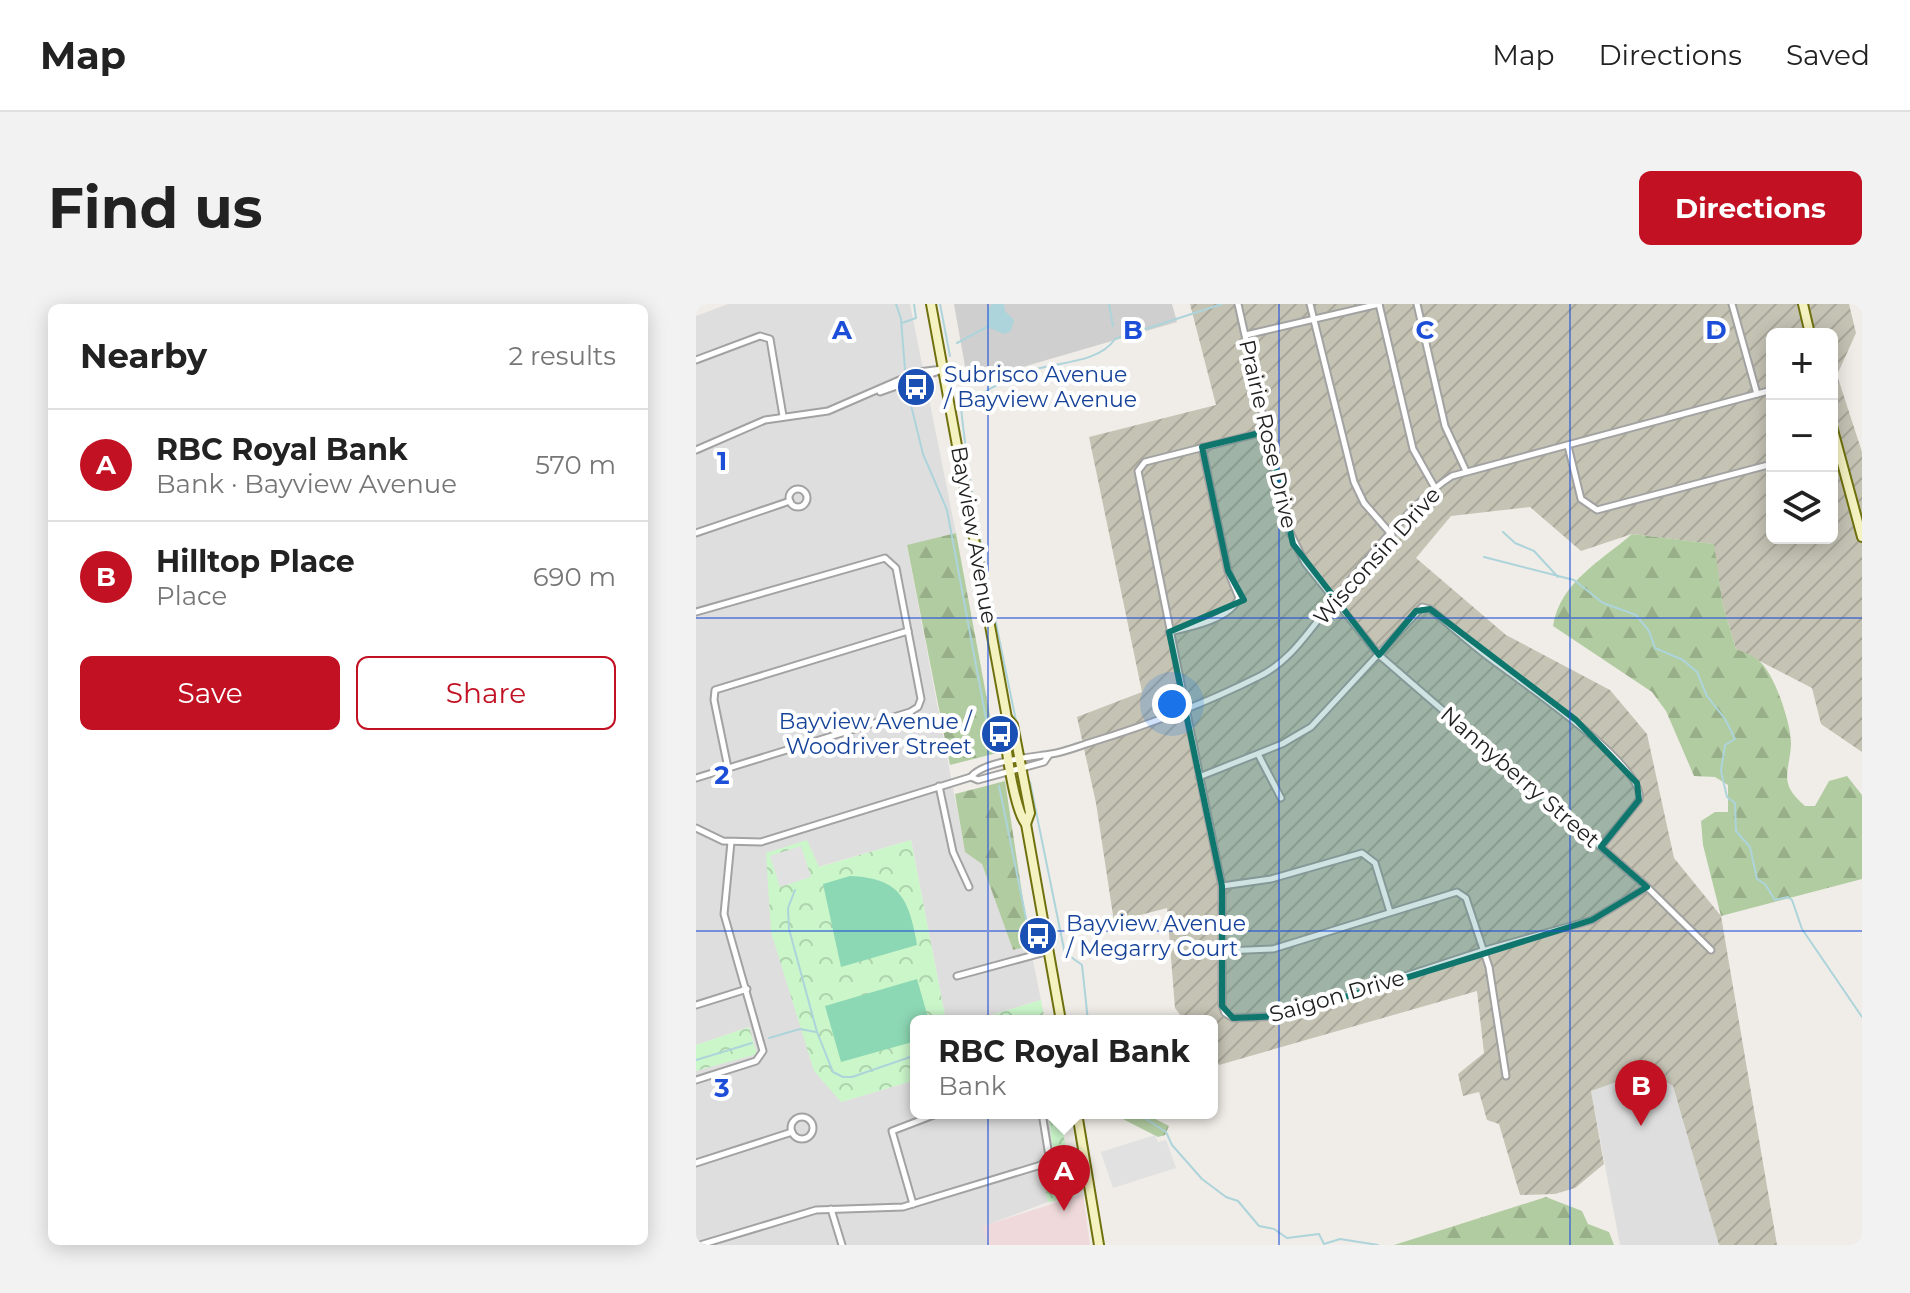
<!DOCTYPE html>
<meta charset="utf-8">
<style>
:root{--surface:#fff;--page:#f2f2f2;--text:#222;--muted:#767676;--line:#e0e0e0;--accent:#c11123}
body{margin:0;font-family:Montserrat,sans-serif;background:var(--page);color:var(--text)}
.controls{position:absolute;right:24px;top:24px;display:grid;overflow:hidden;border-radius:12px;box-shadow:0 4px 20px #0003}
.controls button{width:72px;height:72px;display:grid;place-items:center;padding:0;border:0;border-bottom:2px solid var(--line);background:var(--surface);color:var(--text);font:40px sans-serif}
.you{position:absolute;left:476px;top:400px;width:28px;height:28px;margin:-20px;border:6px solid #fff;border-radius:50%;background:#1a73e8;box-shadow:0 0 0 12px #1a73e833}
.badge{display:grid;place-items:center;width:52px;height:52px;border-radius:50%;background:var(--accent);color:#fff;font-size:26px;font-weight:700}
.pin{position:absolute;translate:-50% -66px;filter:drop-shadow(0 2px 4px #0008)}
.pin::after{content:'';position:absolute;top:42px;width:28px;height:24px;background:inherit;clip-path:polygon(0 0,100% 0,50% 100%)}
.popup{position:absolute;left:214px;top:711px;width:308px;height:104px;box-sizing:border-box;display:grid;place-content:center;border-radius:12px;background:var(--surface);filter:drop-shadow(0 2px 6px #0005);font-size:26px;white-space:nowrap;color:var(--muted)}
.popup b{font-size:30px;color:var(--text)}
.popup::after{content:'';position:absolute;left:50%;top:100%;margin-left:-16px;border:16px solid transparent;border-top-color:var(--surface)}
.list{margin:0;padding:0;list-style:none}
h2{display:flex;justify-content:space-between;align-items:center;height:104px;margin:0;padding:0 32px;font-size:34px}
h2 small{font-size:26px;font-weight:400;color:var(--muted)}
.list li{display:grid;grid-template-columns:52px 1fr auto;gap:24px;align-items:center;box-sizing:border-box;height:112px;padding:0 32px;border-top:2px solid var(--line)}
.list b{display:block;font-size:30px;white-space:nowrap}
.list p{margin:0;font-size:26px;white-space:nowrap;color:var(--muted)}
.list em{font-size:26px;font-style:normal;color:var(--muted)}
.actions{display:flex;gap:16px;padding:24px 32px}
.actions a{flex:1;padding:18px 0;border:2px solid var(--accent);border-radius:12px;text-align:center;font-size:28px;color:var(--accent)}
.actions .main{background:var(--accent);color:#fff}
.icon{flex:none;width:44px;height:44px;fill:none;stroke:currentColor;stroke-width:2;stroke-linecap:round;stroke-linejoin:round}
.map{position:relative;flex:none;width:1166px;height:941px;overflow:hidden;border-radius:12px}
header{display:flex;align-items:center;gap:48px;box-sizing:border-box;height:112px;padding:0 40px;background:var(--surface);border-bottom:2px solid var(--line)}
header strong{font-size:38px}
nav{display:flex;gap:44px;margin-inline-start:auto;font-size:28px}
.intro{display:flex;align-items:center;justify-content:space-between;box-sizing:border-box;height:192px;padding:0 48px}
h1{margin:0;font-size:56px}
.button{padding:20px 36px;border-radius:12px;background:var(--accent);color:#fff;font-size:28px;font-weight:700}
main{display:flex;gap:48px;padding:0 48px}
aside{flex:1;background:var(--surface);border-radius:12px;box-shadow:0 4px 20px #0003}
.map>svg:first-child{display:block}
.residential{fill:#dfdede}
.commercial{fill:#efd9db}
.religious{fill:#cfcfcf}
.construction{fill:url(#construction-furrows);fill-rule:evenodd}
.forest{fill:url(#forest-firs)}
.park{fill:url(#park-crowns)}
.pitch{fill:#8dd8b4}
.parking{fill:#e1e1e1}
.water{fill:#add4da}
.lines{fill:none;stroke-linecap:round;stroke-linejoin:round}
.stream{stroke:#add4da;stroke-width:2}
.street-casing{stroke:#a2a2a2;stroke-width:9}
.secondary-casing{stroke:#70710e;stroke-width:12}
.street{stroke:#fff;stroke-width:5}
.secondary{stroke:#f5f2c2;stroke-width:8}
.marked{fill:#0f766e;fill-opacity:0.2;stroke:#0f766e;stroke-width:6;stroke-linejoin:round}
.grid{fill:none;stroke:#1d4ed8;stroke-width:2;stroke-opacity:0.55}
.labels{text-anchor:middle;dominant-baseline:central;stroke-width:8;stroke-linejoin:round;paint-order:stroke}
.transit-label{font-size:22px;fill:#164399;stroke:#fff;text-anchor:start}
.street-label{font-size:22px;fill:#212121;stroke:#fff}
.grid-label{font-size:26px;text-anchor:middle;font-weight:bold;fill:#1d4ed8;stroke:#fff;stroke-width:8;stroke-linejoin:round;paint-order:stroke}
</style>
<header>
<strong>Map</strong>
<nav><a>Map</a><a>Directions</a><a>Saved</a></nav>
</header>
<div class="intro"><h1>Find us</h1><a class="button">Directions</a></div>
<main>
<aside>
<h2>Nearby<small>2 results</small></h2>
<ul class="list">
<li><span class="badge">A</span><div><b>RBC Royal Bank</b><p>Bank · Bayview Avenue</p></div><em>570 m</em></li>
<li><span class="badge">B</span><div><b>Hilltop Place</b><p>Place</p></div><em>690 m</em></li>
</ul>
<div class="actions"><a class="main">Save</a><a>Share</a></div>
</aside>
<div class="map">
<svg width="1166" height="941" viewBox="0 0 1166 941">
<defs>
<pattern id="construction-furrows" width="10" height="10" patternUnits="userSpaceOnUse" patternTransform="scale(2)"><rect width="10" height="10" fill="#c4c3b4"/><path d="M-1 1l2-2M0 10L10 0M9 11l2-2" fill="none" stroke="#a8a79a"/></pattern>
<pattern id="forest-firs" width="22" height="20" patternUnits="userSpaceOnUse" patternTransform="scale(2)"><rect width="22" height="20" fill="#b2cca1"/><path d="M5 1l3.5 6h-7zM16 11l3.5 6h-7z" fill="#99af8a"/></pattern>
<pattern id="park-crowns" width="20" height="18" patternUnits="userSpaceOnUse" patternTransform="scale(2)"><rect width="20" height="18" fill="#cbf6ca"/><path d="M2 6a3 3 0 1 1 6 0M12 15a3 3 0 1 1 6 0" fill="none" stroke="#aed3ad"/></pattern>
</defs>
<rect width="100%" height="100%" fill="#f0ede8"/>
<g class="residential">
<path d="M32 0H214L260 229 211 242 269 547 286 560 317 646 334 642 345 696 276 717H250L215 536 122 563 145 798 220 776V809H352L358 854 345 867 352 898 288 922 292 941H0V767L61 749 53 723 0 741V12Z"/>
<path d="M952 767 977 782 1023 941H924L895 787Z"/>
</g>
<path class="commercial" d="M387 890 394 941H292L287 922Z"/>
<path class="religious" d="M258 0H476L481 18 272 79Z"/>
<path class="construction" d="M494 0H1153L1160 29 1141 71 1166 148V448L1125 420 1116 384 1040 345 1027 302 1017 240 936 230 885 247 834 203 755 212 720 254 810 331 914 386 951 430 978 554 1025 612 1081 941H1023L977 782 952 767 895 787 908 860 879 884 859 890 824 891 803 820 791 816 783 788 767 792 762 770 788 749 781 687 523 761 516 752V717H489L479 704 471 604 418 618 400 499 381 413 446 388 393 133 520 101ZM1076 30H1136V234H1076Z"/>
<g class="forest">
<path d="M260 229 301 449 254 461 211 241Z"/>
<path d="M936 230 1018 240 1027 302 1040 345C1047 348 1056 351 1062 356 1078 367 1096 422 1095 441 1093 470 1082 479 1109 502H1119L1133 477 1151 472 1166 491V575L1025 612 1007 541 1005 517 1019 508H1032V481L1019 473 998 472 970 407 956 388 857 322C864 278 905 257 936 230Z"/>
<path d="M309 477 334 642 317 646 286 560 269 548 259 490Z"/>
<path d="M415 809H448L473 822 469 831 462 833Z"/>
<path d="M850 893 886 907 892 920 913 928 918 941H698Z"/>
</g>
<g class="park">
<path d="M111 536 123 563 215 536 250 717H220V776L145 798 118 767 75 628 70 549Z"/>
<path d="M345 696 349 717H276Z"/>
<path d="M53 723 61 750 0 767V741Z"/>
<path d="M352 809H364L378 893 352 898 345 867 358 854Z"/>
</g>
<g class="pitch">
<path d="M154 572C205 574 213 596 221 641L145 663 127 580Z"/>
<path d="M221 675 233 717H220V737L145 758 129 702Z"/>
</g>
<g class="parking">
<path d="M105 542 115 573 84 583 74 552Z"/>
<path d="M459 831 462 838 470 836 480 864 417 884 405 848Z"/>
</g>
<path class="water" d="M296 0H308L309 7 318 16 315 27 308 30 291 23 292 5Z"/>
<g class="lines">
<g class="stream">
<path d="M200 0 205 15 209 66"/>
<path d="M244 0 254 52"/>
<path d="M413 0 417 22"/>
<path d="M206 19 220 14 218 0"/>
<path d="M261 39 291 23"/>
<path d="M263 84C274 203 300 319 324 436"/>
<path d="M212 89 227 150 251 206 296 447"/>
<path d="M270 102C290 84 312 74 337 66 362 58 403 59 419 35L526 0"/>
<path d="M807 228 819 239 838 247 862 273"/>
<path d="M788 253 878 276 907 299 940 311 953 327 959 344 987 356 1001 368 1011 392 1029 415 1039 435 1029 441 1025 467 1031 493 1039 499 1040 527 1054 543 1061 575 1069 580 1079 596 1092 593 1096 596 1106 625 1166 713"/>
<path d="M334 478 369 650"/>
<path d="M303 482 333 629"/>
<path d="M99 586 92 604 93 625 121 728 137 768 147 773H156L220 751"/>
<path d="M375 653 386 661 392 717"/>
<path d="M73 734 104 725 120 728"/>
<path d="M0 756 56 739"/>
<path d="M441 809 470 828 476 841 506 875 530 893 542 897 563 922 578 925 591 934 623 930 628 940 644 935 682 941"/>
</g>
<g class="street-casing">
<g id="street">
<path d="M542 0 592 224 609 259 683 351 951 583 1015 646"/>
<path d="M614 0 658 178 668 199 696 231"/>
<path d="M683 0 717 145 739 184"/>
<path d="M721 0 749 122 770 167"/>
<path d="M1036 0 1061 90"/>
<path d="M550 31 683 0"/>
<path d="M0 56 64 32 74 35 87 112"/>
<path d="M184 88 246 66"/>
<path d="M572 127 449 158 442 167 526 582V701L529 709 537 714 587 712 786 647 896 616 951 583"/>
<path d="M872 142 885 195 901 206 1076 160"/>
<path d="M0 146 69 116 132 107 222 68 247 65"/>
<circle cx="102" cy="194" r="9"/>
<path d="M0 229 94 197"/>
<path d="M0 308 189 254 200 264 225 395 222 403 214 408 0 474"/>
<path d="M473 328C495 323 533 316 543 294L532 267 506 143"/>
<path d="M562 450 585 494"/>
<path d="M32 464 18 396 19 386 212 327"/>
<path d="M275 473 282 476 348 458 353 451"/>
<path d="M503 473 586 440 615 423 726 303 734 305C753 320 771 337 791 352 818 373 952 462 943 496L905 543"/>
<path d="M243 482 257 548 273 583"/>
<path d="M0 524 27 537 65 538 275 473C287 457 337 453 355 450 369 448 383 442 396 438 452 421 510 399 562 373 592 359 610 331 631 305 662 267 716 197 756 172L1076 86"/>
<path d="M526 582 575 575 666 549 679 559 694 608"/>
<path d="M527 647 577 645 761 588 770 594 793 663 810 772"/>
<path d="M261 672 353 647"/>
<path d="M0 701 51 685"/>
<path d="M0 776 60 757 67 747 28 610 35 538"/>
<circle cx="106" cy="824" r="11"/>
<path d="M0 859 96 828"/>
<path d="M217 900 196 827 243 809"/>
<path d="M135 905 146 941"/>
<path d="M4 941 120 906 207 903 345 861 353 852 346 809"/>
</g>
</g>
<g class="secondary-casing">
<g id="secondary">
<path d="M235 0 311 414C305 430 319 507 330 520L365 717"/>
<path d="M1107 0 1114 30"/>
<path d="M1136 122 1166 233"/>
<path d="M311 414 317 421 334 509 330 520"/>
<path d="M381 809 403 941"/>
</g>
</g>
<use href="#street" class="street"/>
<use href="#secondary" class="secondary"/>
</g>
<path class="marked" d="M572 127 597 240 683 351 720 307 734 305 880 416 941 479 943 496 905 543 951 583 896 616 587 712 537 714 526 702V582L473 328 548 296 532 267 506 143Z"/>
<path class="grid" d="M292 0V941M583 0V941M874 0V941M0 314H1166M0 627H1166"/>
<defs>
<g id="bus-disc" transform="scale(2)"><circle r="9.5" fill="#1a4fb4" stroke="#fff"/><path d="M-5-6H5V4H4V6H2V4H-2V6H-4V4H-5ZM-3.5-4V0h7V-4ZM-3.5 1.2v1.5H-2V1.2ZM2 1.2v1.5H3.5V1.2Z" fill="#fff"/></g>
</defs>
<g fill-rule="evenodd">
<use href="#bus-disc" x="220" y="83"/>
<use href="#bus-disc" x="304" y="430"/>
<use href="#bus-disc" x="342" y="632"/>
</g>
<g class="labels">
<g class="transit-label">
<text x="248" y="70">Subrisco Avenue<tspan x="248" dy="25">/ Bayview Avenue</tspan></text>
<text x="276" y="417" text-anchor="end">Bayview Avenue /<tspan x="276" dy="25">Woodriver Street</tspan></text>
<text x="370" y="619">Bayview Avenue<tspan x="370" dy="25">/ Megarry Court</tspan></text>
</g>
<g class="street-label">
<text transform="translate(572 130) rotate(77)">Prairie Rose Drive</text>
<text transform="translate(278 231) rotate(80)">Bayview Avenue</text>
<text transform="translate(681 252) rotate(-48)">Wisconsin Drive</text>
<text transform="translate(824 473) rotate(41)">Nannyberry Street</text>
<text transform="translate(641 692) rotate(-16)">Saigon Drive</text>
</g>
</g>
<g class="grid-label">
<text x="146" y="35">A</text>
<text x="437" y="35">B</text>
<text x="729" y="35">C</text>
<text x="1020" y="35">D</text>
<text x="26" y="166">1</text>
<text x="26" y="480">2</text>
<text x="26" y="793">3</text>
</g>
</svg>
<div class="controls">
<button>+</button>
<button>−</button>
<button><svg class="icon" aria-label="layers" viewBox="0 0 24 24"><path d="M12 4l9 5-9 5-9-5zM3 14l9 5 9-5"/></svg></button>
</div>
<div class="you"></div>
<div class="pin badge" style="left:368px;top:907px">A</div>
<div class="popup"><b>RBC Royal Bank</b>Bank</div>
<div class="pin badge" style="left:945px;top:822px">B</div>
</div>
</main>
